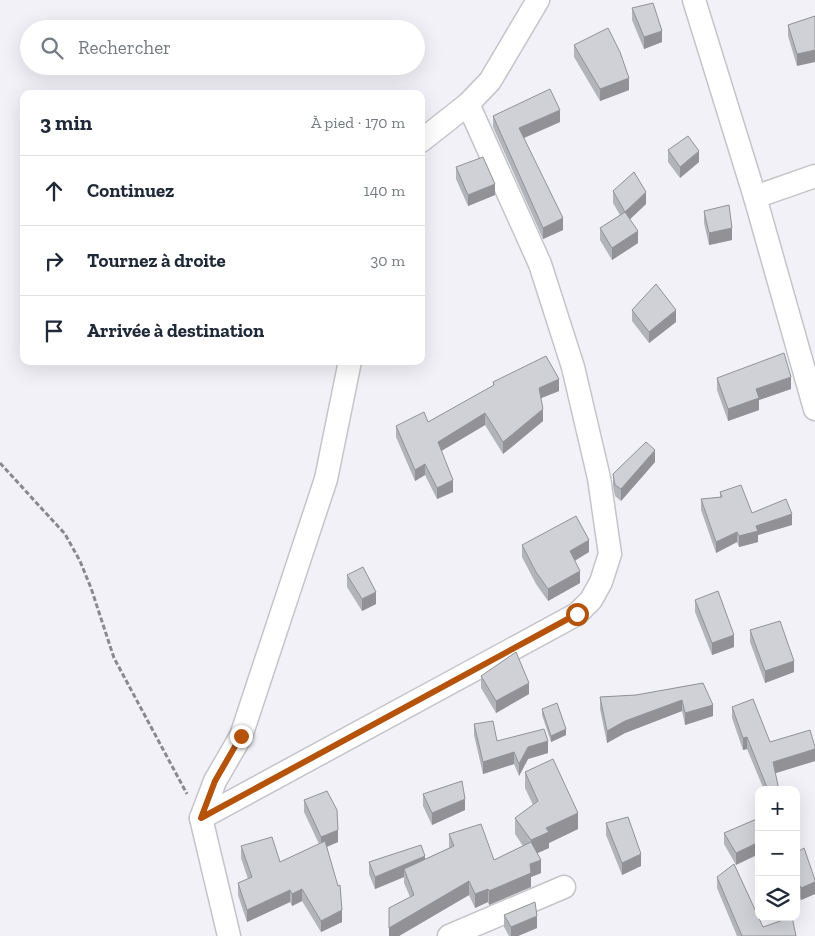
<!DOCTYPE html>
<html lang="fr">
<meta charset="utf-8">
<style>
:root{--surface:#fff;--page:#f2f2f3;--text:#1f2937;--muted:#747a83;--line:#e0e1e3}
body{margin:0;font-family:"Zilla Slab",serif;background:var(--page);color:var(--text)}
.controls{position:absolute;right:15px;bottom:15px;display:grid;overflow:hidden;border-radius:10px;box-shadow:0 5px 20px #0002}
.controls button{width:45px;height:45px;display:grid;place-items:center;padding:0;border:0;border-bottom:1px solid var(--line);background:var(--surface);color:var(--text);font:25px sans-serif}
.stop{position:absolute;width:15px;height:15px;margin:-11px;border:4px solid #b45309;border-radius:50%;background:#fff}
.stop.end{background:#b45309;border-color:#fff;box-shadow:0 1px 5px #0008}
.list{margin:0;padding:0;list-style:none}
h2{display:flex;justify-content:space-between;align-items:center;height:65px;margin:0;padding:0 20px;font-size:21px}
h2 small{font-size:16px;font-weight:400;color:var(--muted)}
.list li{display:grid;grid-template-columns:32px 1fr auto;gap:15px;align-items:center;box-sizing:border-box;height:70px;padding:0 20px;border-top:1px solid var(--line)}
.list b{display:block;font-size:19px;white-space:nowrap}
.list em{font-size:16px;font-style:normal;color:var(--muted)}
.icon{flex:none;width:28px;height:28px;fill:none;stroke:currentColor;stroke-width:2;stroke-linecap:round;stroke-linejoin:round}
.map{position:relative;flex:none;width:815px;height:936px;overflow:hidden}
.search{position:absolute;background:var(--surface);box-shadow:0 5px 20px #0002;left:20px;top:20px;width:405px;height:55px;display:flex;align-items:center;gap:12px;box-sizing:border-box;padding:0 18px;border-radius:28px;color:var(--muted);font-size:19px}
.panel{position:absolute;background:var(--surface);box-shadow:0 5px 20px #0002;left:20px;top:90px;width:405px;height:275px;border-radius:10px}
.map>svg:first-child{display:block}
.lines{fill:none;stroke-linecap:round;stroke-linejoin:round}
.minor-casing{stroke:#c4c5cb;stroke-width:25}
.path{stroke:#8a8a8d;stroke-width:3;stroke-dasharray:5 2.5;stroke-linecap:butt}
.minor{stroke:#fff;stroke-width:22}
.wall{fill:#b3b4b9}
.shaded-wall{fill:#929296}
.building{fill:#d0d1d7;stroke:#929296}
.route{stroke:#b45309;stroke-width:6}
</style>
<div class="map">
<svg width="815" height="936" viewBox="0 0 815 936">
<rect width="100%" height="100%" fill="#f1f1f7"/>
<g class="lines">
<g class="minor-casing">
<g id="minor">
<path d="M694 0 755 197 815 409"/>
<path d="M421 141 468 104 490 81 538 0"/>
<path d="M755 197 815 176"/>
<path d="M201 818 215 781 241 736 326 479 350 361"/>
<path d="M229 936 201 818 577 614 591 600 601 582 610 554 599 478 573 367 540 264 468 104"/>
<path d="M449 936 564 887"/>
</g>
</g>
<path class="path" d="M0 463 65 534 80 561 91 588 114 658 187 794"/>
<use href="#minor" class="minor"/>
</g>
<g class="wall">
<path d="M632 8 662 42 644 49 632 20Z"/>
<path d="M815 16 797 66 788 36V25Z"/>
<path d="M574 45 629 90 600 101 574 57Z"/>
<path d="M493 116 560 122 524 138 563 230 543 239 493 127Z"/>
<path d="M668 150 699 162 680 178 668 162Z"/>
<path d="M456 167 495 195 468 206 456 179Z"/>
<path d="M613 191 646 204 630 219 638 243 612 260 600 240V228L620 215 613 203Z"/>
<path d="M704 211 732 240 709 245 704 223Z"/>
<path d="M632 310 676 322 649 343 632 321Z"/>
<path d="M717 378 791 389 759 400V410L728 421 717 390Z"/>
<path d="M493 382 559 391 541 398 543 421 503 454 485 425 441 451 453 492 437 499 425 475 415 481 396 437V426L428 422 493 386Z"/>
<path d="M655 462 621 501 615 496 613 486V474Z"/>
<path d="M720 492 752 513 792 525 758 535V542L739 547 737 542 716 553 701 510V499L720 497Z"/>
<path d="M522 545 589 552 575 561 580 583 548 601 536 584 522 557Z"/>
<path d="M347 575 376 604 362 611 347 587Z"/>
<path d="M695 600 734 647 712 655 695 612Z"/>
<path d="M750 630 794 672 765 683 750 642Z"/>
<path d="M481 676 529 694 496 713 481 688Z"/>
<path d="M703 683 713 716 685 725 682 711 625 733 607 743 600 709V697L636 695Z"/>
<path d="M732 707 770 742 815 747V761L775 773 779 790H764L747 749 743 750 732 718Z"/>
<path d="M542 709 566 735 551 742 542 715Z"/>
<path d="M474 724 497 741 548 753 528 759 519 776 514 764 483 774 474 735Z"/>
<path d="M525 772 578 829 549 843V848L537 853 541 873 531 877V887L489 905 488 902 475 908 469 895 399 936H389V908L410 897 404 883V877L375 889 369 874V862L425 859 449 848V834L494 860 523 846 515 834V818L533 805 525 788Z"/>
<path d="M423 794 465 810 432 825 423 806Z"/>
<path d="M304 800 338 842 327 847 342 922 321 932 302 901 292 906 290 902 247 922 238 895V883L248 879 241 858V846L280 862 319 844 304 812Z"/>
<path d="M759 818 736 865 724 844V833Z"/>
<path d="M606 823 641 866 622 875 606 835Z"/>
<path d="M796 839 799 851 815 880V894L801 900 796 890Z"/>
<path d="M717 877 763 927 796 936H737L717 888Z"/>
<path d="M504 915 537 928 518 936H509L504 927Z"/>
</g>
<g class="shaded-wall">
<path d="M662 31V42L644 49V37Z"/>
<path d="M815 50V62L797 66V54Z"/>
<path d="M629 78V90L600 101V89Z"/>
<path d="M560 110V122L519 140V128Z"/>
<path d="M699 151V162L680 178V167Z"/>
<path d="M495 184V195L468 206V195Z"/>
<path d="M646 192V204L625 224V212Z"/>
<path d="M563 218V230L543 239V228Z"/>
<path d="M732 228V240L709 245V233Z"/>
<path d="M638 231V243L612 260V248Z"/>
<path d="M676 310V322L649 343V332Z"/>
<path d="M791 377V389L759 400V410L728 421V409L756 389Z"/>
<path d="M559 379V391L539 399V388Z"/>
<path d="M543 409V421L503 454V442Z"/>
<path d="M485 413V425L438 453V442Z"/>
<path d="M655 450V462L621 501V489Z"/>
<path d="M425 464V475L415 481V470Z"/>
<path d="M453 480V492L437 499V488Z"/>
<path d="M792 514V525L758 535V542L739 547V536L756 526Z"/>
<path d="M737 532V542L716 553V542Z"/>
<path d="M589 540V552L570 563V551Z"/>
<path d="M580 571V583L548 601V589Z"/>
<path d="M376 592V604L362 611V599Z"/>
<path d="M734 635V647L712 655V643Z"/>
<path d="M794 661V672L765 683V671Z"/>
<path d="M529 683V694L496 713V701Z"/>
<path d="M682 700V711L625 733 607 743V731L625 721Z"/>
<path d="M713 705V716L685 725V713Z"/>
<path d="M566 729V735L551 742V736Z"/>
<path d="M747 737V749L743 750V738Z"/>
<path d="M548 741V753L528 759 519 776V764L528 747Z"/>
<path d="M815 749V761L773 774V762Z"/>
<path d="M514 752V764L483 774V762Z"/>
<path d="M465 799V810L432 825V813Z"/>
<path d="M578 813V829L549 843V848L531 856V840L546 828Z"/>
<path d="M338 830V842L321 849V837Z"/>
<path d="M759 842V854L736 865V853Z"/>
<path d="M641 854V866L622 875V863Z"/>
<path d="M425 856V868L404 869V877L375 889V877Z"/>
<path d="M541 860V873L531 877V887L489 905V891L530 864Z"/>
<path d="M469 881V895L399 936H389V928Z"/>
<path d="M815 882V894L801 900V888Z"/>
<path d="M302 889V901L292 906V894Z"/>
<path d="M488 889V902L475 908V894Z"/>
<path d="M290 890V902L247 922V910Z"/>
<path d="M342 910V922L321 932V921Z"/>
<path d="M537 916V928L518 936H511V927Z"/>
</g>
<g class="building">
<path d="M653 3 662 31 644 37 632 8Z"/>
<path d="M815 16V50L797 54 788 25Z"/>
<path d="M608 28 620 52 629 78 600 89 574 45Z"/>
<path d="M550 89 560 110 519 128 563 218 543 228 493 116Z"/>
<path d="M688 136 699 151 680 167 668 150Z"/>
<path d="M483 157 495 184 468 195 456 167Z"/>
<path d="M634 172 646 192 625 212 613 191Z"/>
<path d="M729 205 732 228 709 233 704 211Z"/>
<path d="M625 212 638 231 612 248 600 228Z"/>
<path d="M656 284 676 310 649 332 632 310Z"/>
<path d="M784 353 791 377 756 389 759 398 728 409 717 378Z"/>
<path d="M546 356 559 379 539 388 543 409 503 442 485 413 438 442 453 480 437 488 425 464 415 470 396 426 424 412 428 422 494 385 493 382Z"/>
<path d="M646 442 655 450 621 489 615 485 613 474Z"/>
<path d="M741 485 752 513 786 499 792 514 756 526 758 531 739 536 737 532 716 542 701 499 722 497 720 492Z"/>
<path d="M576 516 589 540 570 551 580 571 548 589 536 572 522 545Z"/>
<path d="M363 567 376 592 362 599 347 575Z"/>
<path d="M718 591 734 635 712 643 695 600Z"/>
<path d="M780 621 794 661 765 671 750 630Z"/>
<path d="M516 652 529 683 496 701 481 676Z"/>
<path d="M703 683 713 705 685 713 682 700 625 721 607 731 600 697 636 695Z"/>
<path d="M753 699 770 742 810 730 815 747V749L773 762 779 790H768L747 737 743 738 732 707Z"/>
<path d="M557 703 566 729 551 736 542 709Z"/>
<path d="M493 721 497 741 544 729 548 741 528 747 519 764 514 752 483 762 474 724Z"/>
<path d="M553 759 578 813 546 828 549 832 531 840 515 818 538 801 525 772Z"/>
<path d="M462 781 465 799 432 813 423 794Z"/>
<path d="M327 791 337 810 338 830 321 837 304 800Z"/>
<path d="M628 817 641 854 622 863 606 823Z"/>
<path d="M759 818V842L736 853 724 833Z"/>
<path d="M481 824 494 860 531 842 541 860 530 864 531 873 489 891 488 889 475 894 469 881 389 928V908L414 895 404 869 454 846 449 834Z"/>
<path d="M272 837 280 862 325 841 338 886 340 885 342 910 321 921 302 889 292 894 290 890 247 910 238 883 252 877 241 846Z"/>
<path d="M796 839 799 851 804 848 815 880V882L801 888 796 878Z"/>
<path d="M421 845 425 856 375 877 369 862Z"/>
<path d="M734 864 763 927 792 917 796 936H742L717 877Z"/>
<path d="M535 902 537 916 511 927 504 915Z"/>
</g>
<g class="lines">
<path class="route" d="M241 736 215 781 201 818 577 614"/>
</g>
</svg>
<div class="controls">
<button>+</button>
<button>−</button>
<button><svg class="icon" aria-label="layers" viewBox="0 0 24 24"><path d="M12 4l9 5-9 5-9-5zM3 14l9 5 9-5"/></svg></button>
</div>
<div class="stop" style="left:577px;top:614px"></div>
<div class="stop end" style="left:241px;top:736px"></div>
<div class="search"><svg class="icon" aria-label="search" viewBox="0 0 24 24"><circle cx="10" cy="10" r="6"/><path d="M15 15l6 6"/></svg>Rechercher</div>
<section class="panel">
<h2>3 min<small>À pied · 170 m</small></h2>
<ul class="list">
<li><svg class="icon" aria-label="ahead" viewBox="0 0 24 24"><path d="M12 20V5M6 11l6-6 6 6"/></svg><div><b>Continuez</b></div><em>140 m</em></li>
<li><svg class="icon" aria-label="right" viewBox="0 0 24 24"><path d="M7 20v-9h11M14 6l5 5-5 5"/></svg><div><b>Tournez à droite</b></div><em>30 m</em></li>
<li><svg class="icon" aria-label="arrive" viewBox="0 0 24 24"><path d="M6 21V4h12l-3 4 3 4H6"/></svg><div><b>Arrivée à destination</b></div></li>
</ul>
</section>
</div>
